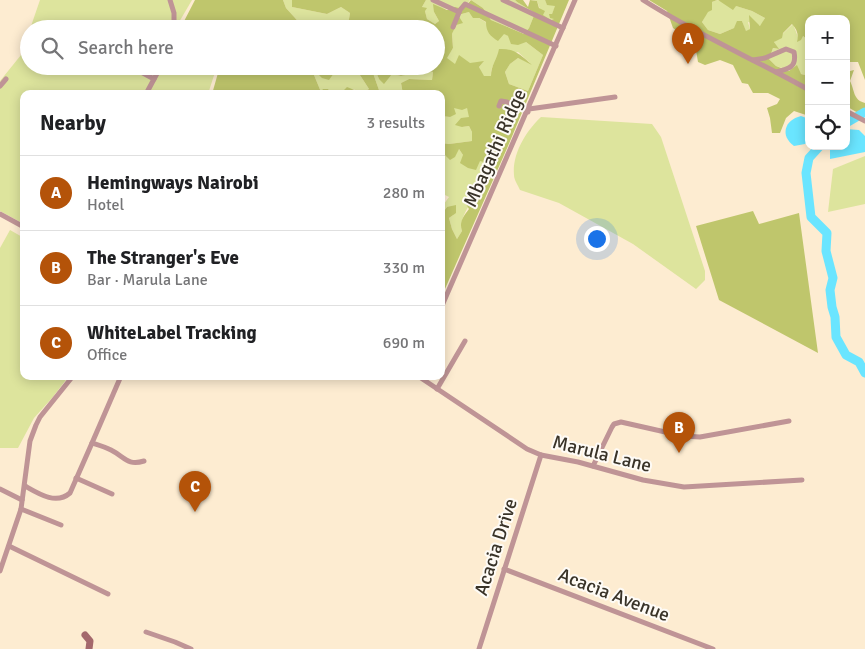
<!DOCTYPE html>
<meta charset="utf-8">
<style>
:root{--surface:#fff;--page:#f2f2f2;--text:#202124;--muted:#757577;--line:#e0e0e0;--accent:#b45309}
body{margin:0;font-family:Signika,sans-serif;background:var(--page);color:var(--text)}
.controls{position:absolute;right:15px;top:15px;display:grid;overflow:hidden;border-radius:10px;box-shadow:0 2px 12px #0003}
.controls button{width:45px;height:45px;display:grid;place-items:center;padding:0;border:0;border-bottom:1px solid var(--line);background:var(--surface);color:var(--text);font:25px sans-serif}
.you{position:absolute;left:596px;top:238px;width:18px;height:18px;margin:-12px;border:4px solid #fff;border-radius:50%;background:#1a73e8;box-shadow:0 0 0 8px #1a73e833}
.badge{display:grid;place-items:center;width:32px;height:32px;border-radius:50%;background:var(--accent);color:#fff;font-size:16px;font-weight:700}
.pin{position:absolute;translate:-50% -41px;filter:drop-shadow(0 1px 2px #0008)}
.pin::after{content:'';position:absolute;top:26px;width:18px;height:15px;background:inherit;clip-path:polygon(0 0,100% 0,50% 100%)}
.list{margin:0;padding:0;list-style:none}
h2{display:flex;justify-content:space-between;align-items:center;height:65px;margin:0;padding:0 20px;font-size:21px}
h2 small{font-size:16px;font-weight:400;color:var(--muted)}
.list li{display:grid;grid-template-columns:32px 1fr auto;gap:15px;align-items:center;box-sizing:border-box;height:75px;padding:0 20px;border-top:1px solid var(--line)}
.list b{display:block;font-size:19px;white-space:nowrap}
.list p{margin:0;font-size:16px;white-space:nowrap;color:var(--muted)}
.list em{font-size:16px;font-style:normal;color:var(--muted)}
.icon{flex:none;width:28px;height:28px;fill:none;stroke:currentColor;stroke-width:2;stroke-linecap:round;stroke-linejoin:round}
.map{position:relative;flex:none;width:865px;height:649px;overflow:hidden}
.search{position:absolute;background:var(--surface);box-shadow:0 2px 12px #0003;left:20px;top:20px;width:425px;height:55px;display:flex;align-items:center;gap:12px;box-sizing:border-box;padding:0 18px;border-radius:28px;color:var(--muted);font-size:19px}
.panel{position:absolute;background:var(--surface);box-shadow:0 2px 12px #0003;left:20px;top:90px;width:425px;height:290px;border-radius:10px}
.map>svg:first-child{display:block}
.green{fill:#dde49d}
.forest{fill:#bfc66c;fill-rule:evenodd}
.water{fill:#6ae5ff}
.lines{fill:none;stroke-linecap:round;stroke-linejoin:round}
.river{stroke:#6ae5ff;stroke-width:9}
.street{stroke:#bf9496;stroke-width:5}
.secondary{stroke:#a4686c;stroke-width:7}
.labels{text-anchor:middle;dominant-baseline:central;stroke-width:4;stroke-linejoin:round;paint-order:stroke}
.street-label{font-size:19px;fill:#393328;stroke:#fefbf6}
</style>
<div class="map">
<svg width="865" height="649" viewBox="0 0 865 649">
<rect width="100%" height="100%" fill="#fdecd1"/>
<g class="green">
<path d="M40 0H192L175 29H30Z"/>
<path d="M283 0H292V7L327 14 341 7 350 13 348 25 341 29H305L286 8Z"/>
<path d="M426 0H470L463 9C454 7 448 10 439 8L434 12 439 21 435 24 427 19 425 11 422 7Z"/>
<path d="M471 0H515L517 2 535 13 529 28 524 34 491 20 483 8Z"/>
<path d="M531 0H545L547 4 556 5 552 14H549L556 19 550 20 542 15 537 1Z"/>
<path d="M717 0 752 11 765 18 761 26 748 22 750 29 746 32 742 21 734 28 720 34 708 30 702 22 712 2Z"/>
<path d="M469 12 508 36 526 42 543 55 528 91 509 84 505 72 510 64 518 58 530 63 518 52C504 57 491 58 491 76H483L479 67 483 62 455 65 446 58 453 48 452 34 458 15Z"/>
<path d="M793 24 798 37 803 36 809 41 808 76 776 66 769 59 773 48 778 49 774 42Z"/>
<path d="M29 33V66H217L208 94H24V224L0 211V81L21 55Z"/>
<path d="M327 66H357L358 72 369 89 362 93 353 89 344 90 343 94H333L328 89 321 92 314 75 316 72 330 68Z"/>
<path d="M390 66H426L422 68 433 72 432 80 409 79 401 83 403 94H382L380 93 373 73 376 72 379 79 387 78 392 74 401 76 404 75Z"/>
<path d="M467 107 470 117 462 127 469 126 472 132V141L449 144 441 143V116L450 117 453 108Z"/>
<path d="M541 117 652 124 661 137 705 271V280L696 289 633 244 559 203 520 190C518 185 514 180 514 175 512 154 526 131 541 117Z"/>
<path d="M459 149 463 155 488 163 477 180C480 197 457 215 462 231L457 239 452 229 449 218 453 215 447 207 441 215V208L449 197 441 193V157L443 152Z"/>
<path d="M865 156V204L828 212 833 169Z"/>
<path d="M10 230 24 238V376H69L52 398 34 418 18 448H0V248Z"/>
</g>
<g class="forest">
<path d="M195 0H283L286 8 305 29H180Z"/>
<path d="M292 0H426L422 7 427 8 425 11 427 19 435 24 439 21 434 12 433 4 447 10 455 7 463 9 471 0 483 8 491 20 524 34 529 28 535 13 517 2 515 0H523L528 7 530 0 537 1 539 8 545 11 543 15 551 20 554 19 550 18 549 14H552L555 6 547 5 545 0H569L508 146 441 298V215L447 207 456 205V213L449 218 452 229 457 239 462 231C459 222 463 217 469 209L466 204 472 198 470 186 478 185 477 180 487 163 480 161 476 170 468 168 460 163 463 155 459 149 455 157 450 160 443 153 441 157V143L449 144 472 141V132L469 126 462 127 455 125 461 118 469 117 467 108 462 110 454 108 456 114 450 117 441 116V94H403L401 83 409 79 432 80 433 72 420 68 436 66V29H341L348 25 350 13 341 7 327 14 292 7ZM469 12 473 18H479L486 22C486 32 490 36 498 41L504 34 508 36 511 44 518 45 526 42 543 55 528 91 509 84 505 72 510 64 518 58 532 65C521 55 514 48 499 49 497 60 491 65 491 76H484L479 67 484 61 470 63 459 55 455 64 447 58 453 48 452 34 456 25 463 23 458 15Z"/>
<path d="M649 0H717L712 2V10L708 12 702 22 708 30 720 34 734 28 737 21H742L746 31 750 29 749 15 760 26 765 18 752 11 736 6 733 10 718 0H865V80L858 62H846V19H809V41L803 36 801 40 797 42C799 35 797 29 792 24L783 33 782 38 774 42 779 49 773 48 769 59 776 66 789 71 797 65 801 74 809 76V116L794 111 786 118 780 133H772L770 118 767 108 777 104 780 99 768 93H753L748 84 742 83 733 65 720 60 705 65 698 62 695 44 673 28 667 11Z"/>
<path d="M220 66H327L334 73 329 80 322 78 316 72 314 75 321 92 323 89H328L333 94H212Z"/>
<path d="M357 66H390L405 75 401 76 392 74 384 84 379 79 376 72 373 73 380 93 382 94H343L344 90 347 87 362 93 369 89 358 72Z"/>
<path d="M854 70 850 81C855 91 853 100 865 103V117L846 106V72Z"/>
<path d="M753 211 759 224 799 213 818 353 719 300 696 226Z"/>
</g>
<g class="water">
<path d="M801 116 809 119V141L805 144 794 146C780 136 784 120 801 116Z"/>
<path d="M846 129 859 130 865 136V152L830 159V146H846Z"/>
</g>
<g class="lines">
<g class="river">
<path d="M846 123 865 112"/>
<path d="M820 146 809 158 806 173 811 217 827 233 826 251 833 278 830 290 832 307 835 317 836 337 846 355 859 362 865 373"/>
</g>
<g class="street">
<path d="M170 0 174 13V29"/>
<path d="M433 0 459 12"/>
<path d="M503 0 563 28"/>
<path d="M643 0C696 34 754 59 809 90"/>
<path d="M453 27 460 10 465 4 556 46"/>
<path d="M753 60 765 58 786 49 794 52C797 67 789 69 776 72"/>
<path d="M130 66 154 79"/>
<path d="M0 86 6 79"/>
<path d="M146 94 161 66"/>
<path d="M499 106 501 101 507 102 528 112"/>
<path d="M529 109 615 97"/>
<path d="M846 111 865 121"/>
<path d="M0 214 24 227"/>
<path d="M441 308 575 0"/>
<path d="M418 376 527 449 541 455 578 462 643 480 684 487 802 480"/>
<path d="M437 389 465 341"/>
<path d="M92 443 121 376"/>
<path d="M593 466 612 427 614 424 621 422 683 436 700 437 789 421"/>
<path d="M76 478 112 494"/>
<path d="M25 486C39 494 56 505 70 493L92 443C98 445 105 447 111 450 125 457 127 466 144 461"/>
<path d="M0 489 22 500"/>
<path d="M21 509 61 525"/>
<path d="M9 546 108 594"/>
<path d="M504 569 713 649"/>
<path d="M0 571 21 509 30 441 36 425 40 417 73 376"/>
<path d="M146 632 175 642 191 649"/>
<path d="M479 649 541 455"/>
</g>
<path class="secondary" d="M85 635 90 641 89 649"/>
</g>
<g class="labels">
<g class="street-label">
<text transform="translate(495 148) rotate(-66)">Mbagathi Ridge</text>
<text transform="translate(602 454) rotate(14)">Marula Lane</text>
<text transform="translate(496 547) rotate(-72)">Acacia Drive</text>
<text transform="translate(614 595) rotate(21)">Acacia Avenue</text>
</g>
</g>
</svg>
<div class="controls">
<button>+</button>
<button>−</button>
<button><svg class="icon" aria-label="locate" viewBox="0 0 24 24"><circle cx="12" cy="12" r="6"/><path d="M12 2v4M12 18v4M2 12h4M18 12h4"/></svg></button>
</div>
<div class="you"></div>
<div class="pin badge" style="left:688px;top:64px">A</div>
<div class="pin badge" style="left:679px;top:453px">B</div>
<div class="pin badge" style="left:195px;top:512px">C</div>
<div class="search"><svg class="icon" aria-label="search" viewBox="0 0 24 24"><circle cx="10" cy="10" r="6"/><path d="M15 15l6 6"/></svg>Search here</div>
<section class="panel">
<h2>Nearby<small>3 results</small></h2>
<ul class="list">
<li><span class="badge">A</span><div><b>Hemingways Nairobi</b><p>Hotel</p></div><em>280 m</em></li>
<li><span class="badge">B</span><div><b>The Stranger's Eve</b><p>Bar · Marula Lane</p></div><em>330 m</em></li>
<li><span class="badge">C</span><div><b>WhiteLabel Tracking</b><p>Office</p></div><em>690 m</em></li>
</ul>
</section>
</div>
